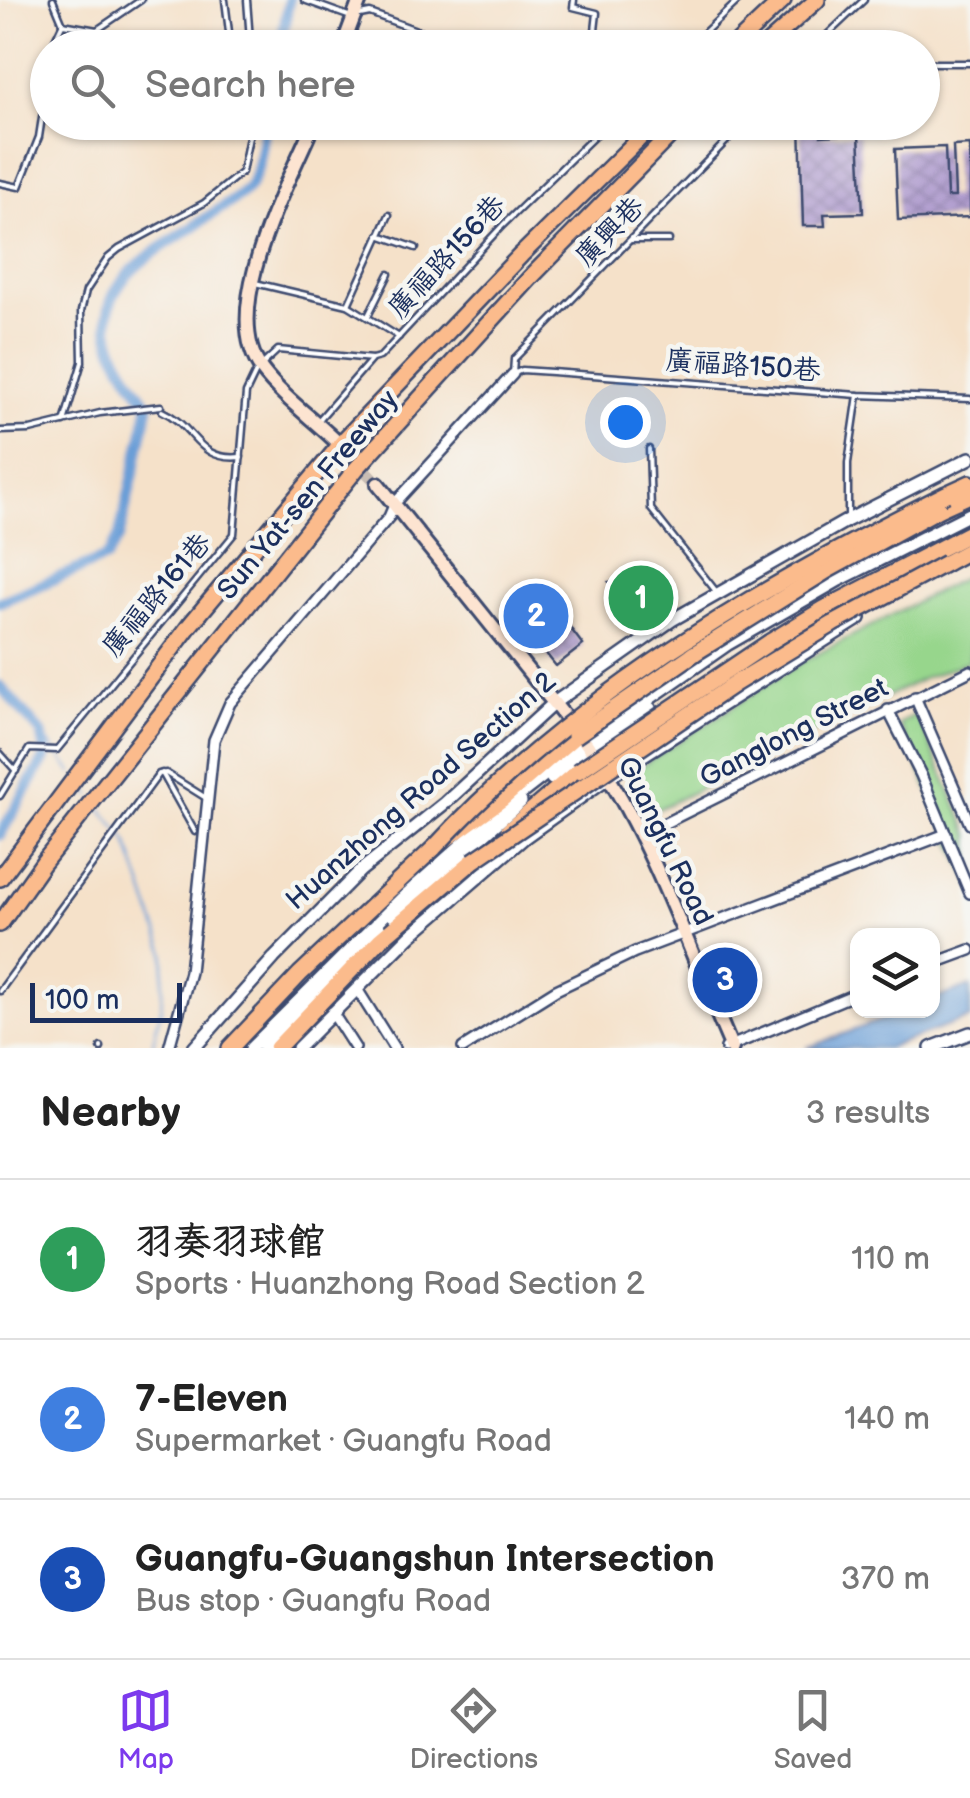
<!DOCTYPE html>
<meta charset="utf-8">
<style>
:root{--surface:#fff;--page:#f2f2f2;--text:#222;--muted:#767676;--line:#e0e0e0;--accent:#7c3aed}
body{margin:0;font-family:"Balsamiq Sans","LXGW WenKai TC",sans-serif;background:var(--page);color:var(--text)}
.controls{position:absolute;right:30px;bottom:30px;display:grid;overflow:hidden;border-radius:20px;box-shadow:0 2px 8px #0004}
.controls button{width:90px;height:90px;display:grid;place-items:center;padding:0;border:0;border-bottom:2px solid var(--line);background:var(--surface);color:var(--text);font:50px sans-serif}
.scale{position:absolute;left:30px;bottom:25px;width:152px;box-sizing:border-box;padding-left:10px;border:5px solid #1b2f5e;border-top:0;font-size:28px;line-height:35px;white-space:nowrap;color:#1b2f5e;-webkit-text-stroke:8px #f6f6f2;paint-order:stroke}
.you{position:absolute;left:625px;top:422px;width:35px;height:35px;margin:-25px;border:8px solid #fff;border-radius:50%;background:#1a73e8;box-shadow:0 0 0 15px #1a73e833}
.badge{display:grid;place-items:center;width:65px;height:65px;border-radius:50%;background:var(--accent);color:#fff;font-size:32px;font-weight:700}
.pin{position:absolute;translate:-50% -50%;border:5px solid #fff;box-shadow:0 2px 10px #0006}
.list{margin:0;padding:0;list-style:none}
h2{display:flex;justify-content:space-between;align-items:center;height:130px;margin:0;padding:0 40px;font-size:42px}
h2 small{font-size:32px;font-weight:400;color:var(--muted)}
.list li{display:grid;grid-template-columns:65px 1fr auto;gap:30px;align-items:center;box-sizing:border-box;height:160px;padding:0 40px;border-top:2px solid var(--line)}
.list b{display:block;font-size:38px;white-space:nowrap}
.list p{margin:0;font-size:32px;white-space:nowrap;color:var(--muted)}
.list em{font-size:32px;font-style:normal;color:var(--muted)}
.icon{flex:none;width:55px;height:55px;fill:none;stroke:currentColor;stroke-width:2;stroke-linecap:round;stroke-linejoin:round}
.map{position:relative;flex:none;width:970px;height:1048px;overflow:hidden}
.search{position:absolute;background:var(--surface);box-shadow:0 2px 8px #0004;left:30px;right:30px;top:30px;height:110px;display:flex;align-items:center;gap:25px;box-sizing:border-box;padding:0 35px;border-radius:55px;color:var(--muted);font-size:38px}
.sheet{height:610px;background:var(--surface)}
nav{display:flex;justify-content:space-around;align-items:center;box-sizing:border-box;height:140px;border-top:2px solid var(--line);background:var(--surface);font-size:28px;color:var(--muted)}
nav a{display:grid;justify-items:center;gap:5px}
nav .on{color:var(--accent)}
.map>svg:first-child{display:block}
.park{fill:#97d68c;stroke:#598275;stroke-width:2.5}
.water{fill:#6b9ed7;stroke:#43669a;stroke-width:2.5}
.lines{fill:none;stroke-linecap:round;stroke-linejoin:round}
.stream{stroke:#6b9ed7;stroke-width:2.5}
.canal{stroke:#6b9ed7;stroke-width:11}
.building{fill:url(#building-cross-hatch)}
.secondary-tunnel{stroke:#c9bdb4;stroke-width:12;stroke-dasharray:12 6;stroke-linecap:butt}
.service-casing{stroke:#3c4a6e;stroke-width:9}
.minor-casing{stroke:#3c4a6e;stroke-width:14}
.tertiary-casing{stroke:#3c4a6e;stroke-width:16}
.secondary-casing{stroke:#3c4a6e;stroke-width:18}
.trunk-casing{stroke:#3c4a6e;stroke-width:20}
.motorway-casing{stroke:#3c4a6e;stroke-width:20}
.service{stroke:#fff;stroke-width:4}
.minor{stroke:#fff;stroke-width:9}
.tertiary{stroke:#fff;stroke-width:11}
.secondary{stroke:#fde4d1;stroke-width:12}
.trunk{stroke:#fbbb8c;stroke-width:15}
.motorway{stroke:#fbbb8c;stroke-width:15}
.trunk-bridge-casing{stroke:#3c4a6e;stroke-width:20;stroke-linecap:butt}
.trunk-bridge{stroke:#fbbb8c;stroke-width:15}
.labels{text-anchor:middle;dominant-baseline:central;stroke-width:9;stroke-linejoin:round;paint-order:stroke}
.street-label{font-size:28px;fill:#1b2f5e;stroke:#f6f6f2}
</style>
<div class="map">
<svg width="970" height="1048" viewBox="0 0 970 1048">
<defs>
<pattern id="building-cross-hatch" width="8" height="8" patternUnits="userSpaceOnUse" patternTransform="scale(2.5)"><rect width="8" height="8" fill="#ae9ace"/><path d="M0 0l8 8M0 8l8-8" fill="none" stroke="#8d7eaa"/></pattern>
</defs>
<rect width="100%" height="100%" fill="#f6f6f2"/>
<filter id="ink" filterUnits="userSpaceOnUse"><feTurbulence type="fractalNoise" baseFrequency=".01" numOctaves="2"/><feDisplacementMap in="SourceGraphic" scale="20" xChannelSelector="R" yChannelSelector="G"/><feConvolveMatrix kernelMatrix="1 2 1 2 8 2 1 2 1" color-interpolation-filters="sRGB"/></filter>
<filter id="wash" filterUnits="userSpaceOnUse"><feTurbulence type="fractalNoise" baseFrequency=".0048" numOctaves="4" result="noise"/><feDisplacementMap in="SourceGraphic" scale="40" xChannelSelector="R" yChannelSelector="G"/><feGaussianBlur stdDeviation="2.25" result="paint"/><feColorMatrix in="noise" values="0 0 0 0 0 0 0 0 0 0 0 0 0 0 0 0 0 1.4 0 .05"/><feComposite in="paint" operator="in"/></filter>
<g filter="url(#wash)">
<rect width="100%" height="100%" fill="#f5e1c9"/>
<g class="park">
<path d="M970 574V661L925 678 650 813C636 802 633 787 635 770L804 661Z"/>
<path d="M916 714 970 835V884L899 724Z"/>
</g>
<path class="water" d="M970 986V1018L886 1048H806L905 1011H932L933 1000Z"/>
<g class="lines">
<g class="stream">
<path d="M42 734 72 772"/>
<path d="M80 782 91 795"/>
<path d="M99 806 127 841 165 953 161 1008 152 1048"/>
</g>
<g class="canal">
<path d="M280 48 289 0"/>
<path d="M0 602 107 557 119 537 149 406C138 389 124 372 116 354 82 280 163 250 209 216 220 208 237 200 247 189 261 173 262 143 265 122"/>
<path d="M0 686 42 734 46 756 0 835"/>
</g>
</g>
<g id="blocks">
<g class="building">
<path d="M800 122H821V136L859 134 863 213 824 214 825 226H803Z"/>
<path d="M970 145V217L898 220 895 149 945 147 947 197H955L953 146Z"/>
<path d="M644 577 666 606 642 624 609 582Z"/>
<path d="M568 625 583 645 556 666 540 646Z"/>
</g>
</g>
</g>
<g filter="url(#ink)">
<use href="#blocks" fill-opacity="0" stroke="#3c4a6e" stroke-width="2.5"/>
<g class="lines">
<path class="secondary-tunnel" d="M340 445 378 484"/>
<g class="service-casing">
<g id="service">
<path d="M53 0 63 24 97 30 141 0"/>
<path d="M225 0 231 48"/>
<path d="M247 0 250 40 264 45V48"/>
<path d="M304 0 351 17"/>
<path d="M574 0 573 7 597 13 593 48"/>
<path d="M360 15 370 13 435 37"/>
<path d="M51 48 62 25"/>
<path d="M442 48H449"/>
<path d="M688 48 739 0"/>
<path d="M820 48 827 35 864 0"/>
<path d="M922 63H970"/>
<path d="M402 122 427 135 431 134 435 122"/>
<path d="M745 122 514 359 513 374 522 370 552 372 858 395 970 399"/>
<path d="M0 183 19 187 39 137 43 111 37 92 48 65"/>
<path d="M379 235 416 248"/>
<path d="M631 240H669"/>
<path d="M255 283 348 305 399 337"/>
<path d="M348 305 389 215"/>
<path d="M368 316 389 274"/>
<path d="M264 363 278 350 372 359"/>
<path d="M162 411C196 426 196 462 241 457"/>
<path d="M64 422 82 362 81 311 86 291 108 258 119 249 204 203 242 172 252 122"/>
<path d="M317 422 372 359 380 357 503 225 609 122"/>
<path d="M0 431 30 430 100 413 161 406"/>
<path d="M649 449 651 509 715 590"/>
<path d="M848 515V463L858 395"/>
<path d="M0 753 16 771"/>
<path d="M162 773 195 832"/>
<path d="M0 796 29 749 57 750 234 534 246 393 257 370"/>
<path d="M0 991 159 774 166 773 206 798"/>
<path d="M101 1048V1047"/>
</g>
</g>
<g class="minor-casing">
<g id="minor">
<path d="M915 697 970 824"/>
<path d="M888 710 921 775 970 893"/>
<path d="M639 836 970 671"/>
<path d="M932 964 970 950"/>
<path d="M357 989 394 1048"/>
<path d="M332 1012 355 1048"/>
<path d="M169 1048 190 972 214 740 230 703 389 517 395 503 513 374"/>
<path d="M463 1048 556 990 635 952 946 834"/>
<path d="M726 1048 858 993"/>
</g>
</g>
<g class="tertiary-casing">
<g id="tertiary">
<path d="M552 779 650 708"/>
<path d="M393 916 521 802"/>
<path d="M194 1048 274 958 361 870 445 803 554 703 672 620 848 520 970 458"/>
<path d="M251 1048 402 898 500 810 586 743 728 644 839 580 970 514"/>
<path d="M264 1048 380 929"/>
<path d="M298 1048 410 936 525 837 609 777 860 618"/>
<path d="M931 1048 970 1033"/>
</g>
</g>
<g class="secondary-casing">
<g id="secondary">
<path d="M342 48 360 0"/>
<path d="M314 122C289 182 217 310 262 370 283 398 315 420 340 445"/>
<path d="M378 484 586 743C651 834 687 946 732 1048"/>
</g>
</g>
<g class="trunk-casing">
<g id="trunk">
<path d="M946 494 970 483"/>
<path d="M939 509 970 495"/>
<path d="M946 563 970 550"/>
<path d="M770 642 824 609 970 533"/>
<path d="M509 830 578 771"/>
<path d="M230 1048 300 974 434 848 501 800 575 736"/>
<path d="M277 1048 380 940 480 855"/>
</g>
</g>
<g class="motorway-casing">
<g id="motorway">
<path d="M732 48 783 0"/>
<path d="M763 48 817 0"/>
<path d="M0 878 190 625 346 438 521 255 656 122"/>
<path d="M0 924 43 863 356 469 530 278 683 122"/>
</g>
</g>
<use href="#service" class="service"/>
<use href="#minor" class="minor"/>
<use href="#tertiary" class="tertiary"/>
<use href="#secondary" class="secondary"/>
<use href="#trunk" class="trunk"/>
<use href="#motorway" class="motorway"/>
<g class="trunk-bridge-casing">
<g id="trunk-bridge">
<path d="M575 736 695 653 828 570 939 509"/>
<path d="M578 771 770 642"/>
<path d="M434 848C574 696 761 586 946 494"/>
<path d="M473 861 736 683 833 624 946 563"/>
</g>
</g>
<use href="#trunk-bridge" class="trunk-bridge"/>
</g>
</g>
<g class="labels">
<g class="street-label">
<text transform="translate(610 232) rotate(-46)">廣興巷</text>
<text transform="translate(447 257) rotate(-47)">廣福路156巷</text>
<text transform="translate(743 366) rotate(4)">廣福路150巷</text>
<text transform="translate(308 495) rotate(-50)">Sun Yat-sen Freeway</text>
<text transform="translate(157 595) rotate(-50)">廣福路161巷</text>
<text transform="translate(794 733) rotate(-27)">Ganglong Street</text>
<text transform="translate(421 791) rotate(-41)">Huanzhong Road Section 2</text>
<text transform="translate(665 841) rotate(64)">Guangfu Road</text>
</g>
</g>
</svg>
<div class="controls">
<button><svg class="icon" aria-label="layers" viewBox="0 0 24 24"><path d="M12 4l9 5-9 5-9-5zM3 14l9 5 9-5"/></svg></button>
</div>
<div class="scale">100 m</div>
<div class="you"></div>
<div class="pin badge" style="left:641px;top:598px;background:#2e9e5b">1</div>
<div class="pin badge" style="left:536px;top:616px;background:#3f7fe0">2</div>
<div class="pin badge" style="left:725px;top:980px;background:#1a4fb4">3</div>
<div class="search"><svg class="icon" aria-label="search" viewBox="0 0 24 24"><circle cx="10" cy="10" r="6"/><path d="M15 15l6 6"/></svg>Search here</div>
</div>
<section class="sheet">
<h2>Nearby<small>3 results</small></h2>
<ul class="list">
<li><span class="badge" style="background:#2e9e5b">1</span><div><b>羽奏羽球館</b><p>Sports · Huanzhong Road Section 2</p></div><em>110 m</em></li>
<li><span class="badge" style="background:#3f7fe0">2</span><div><b>7-Eleven</b><p>Supermarket · Guangfu Road</p></div><em>140 m</em></li>
<li><span class="badge" style="background:#1a4fb4">3</span><div><b>Guangfu-Guangshun Intersection</b><p>Bus stop · Guangfu Road</p></div><em>370 m</em></li>
</ul>
</section>
<nav>
<a class="on"><svg class="icon" aria-label="map" viewBox="0 0 24 24"><path d="M3 6l6-2 6 2 6-2v14l-6 2-6-2-6 2zM9 4v14M15 6v14"/></svg>Map</a>
<a><svg class="icon" aria-label="directions" viewBox="0 0 24 24"><path d="M12 3l9 9-9 9-9-9zM9 14v-3h6M13 9l2 2-2 2"/></svg>Directions</a>
<a><svg class="icon" aria-label="saved" viewBox="0 0 24 24"><path d="M7 4h10v16l-5-4-5 4z"/></svg>Saved</a>
</nav>
